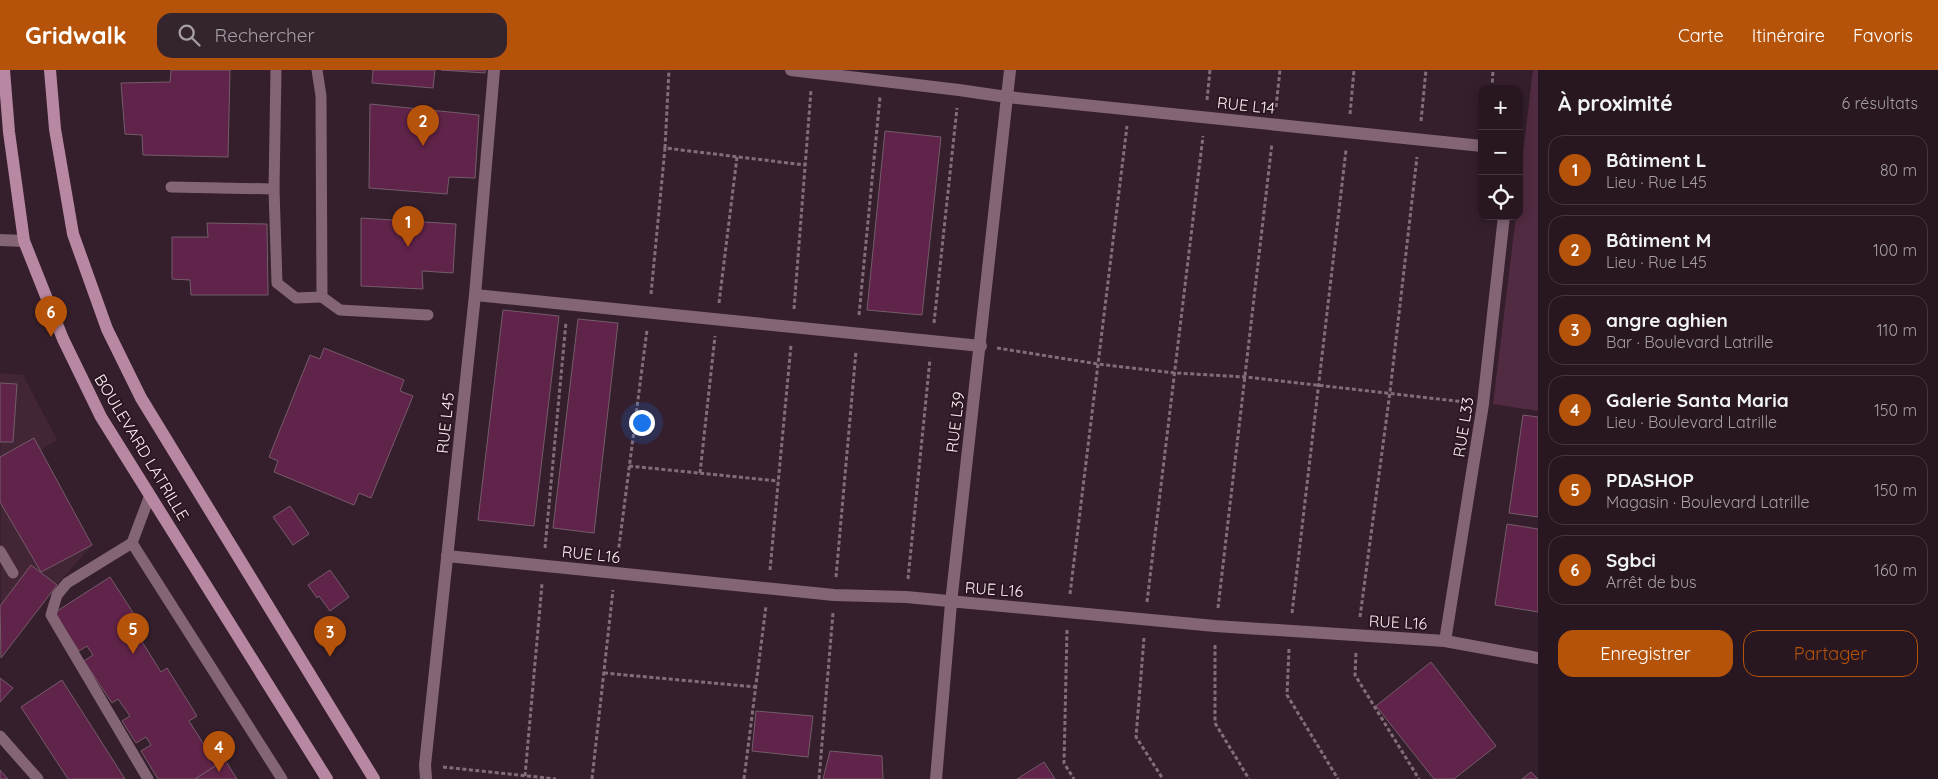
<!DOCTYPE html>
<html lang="fr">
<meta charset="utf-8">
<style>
:root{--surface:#281721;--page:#34242e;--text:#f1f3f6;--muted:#a59fa5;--line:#44363f;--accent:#b45309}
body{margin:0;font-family:Quicksand,sans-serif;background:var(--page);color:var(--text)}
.controls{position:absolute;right:15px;top:15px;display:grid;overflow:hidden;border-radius:10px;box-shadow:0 2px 12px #0003}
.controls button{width:45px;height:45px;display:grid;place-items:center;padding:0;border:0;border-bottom:1px solid var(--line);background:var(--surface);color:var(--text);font:25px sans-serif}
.you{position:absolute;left:641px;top:352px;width:18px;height:18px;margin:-12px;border:4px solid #fff;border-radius:50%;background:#1a73e8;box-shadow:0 0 0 8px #1a73e833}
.badge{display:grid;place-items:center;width:32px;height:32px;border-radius:50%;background:var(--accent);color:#fff;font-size:16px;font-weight:700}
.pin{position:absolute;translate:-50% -41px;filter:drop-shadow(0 1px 2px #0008)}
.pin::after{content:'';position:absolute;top:26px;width:18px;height:15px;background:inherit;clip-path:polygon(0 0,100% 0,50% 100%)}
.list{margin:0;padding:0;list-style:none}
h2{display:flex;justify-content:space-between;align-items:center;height:65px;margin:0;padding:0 20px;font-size:21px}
h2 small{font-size:16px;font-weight:400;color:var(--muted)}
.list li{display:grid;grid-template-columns:32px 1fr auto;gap:15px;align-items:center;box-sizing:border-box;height:70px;margin:0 10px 10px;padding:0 10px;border:1px solid var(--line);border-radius:15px}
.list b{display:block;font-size:19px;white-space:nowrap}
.list p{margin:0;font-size:16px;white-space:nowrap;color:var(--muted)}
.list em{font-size:16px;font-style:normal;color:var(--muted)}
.actions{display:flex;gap:10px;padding:15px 20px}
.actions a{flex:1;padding:11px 0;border:1px solid var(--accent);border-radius:15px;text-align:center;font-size:18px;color:var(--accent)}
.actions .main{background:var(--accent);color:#fff}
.icon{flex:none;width:28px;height:28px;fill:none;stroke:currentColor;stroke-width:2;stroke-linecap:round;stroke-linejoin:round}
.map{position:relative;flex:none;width:1538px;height:709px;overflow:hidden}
header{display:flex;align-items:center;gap:30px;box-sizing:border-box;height:70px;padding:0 25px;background:var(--accent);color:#fff}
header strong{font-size:24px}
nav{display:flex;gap:28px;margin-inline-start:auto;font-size:18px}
.search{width:350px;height:45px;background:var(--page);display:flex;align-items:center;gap:12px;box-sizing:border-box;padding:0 18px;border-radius:15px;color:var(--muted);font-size:19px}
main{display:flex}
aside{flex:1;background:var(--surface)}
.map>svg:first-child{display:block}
.built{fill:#422636}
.green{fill:#512b41}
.building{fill:#602349;stroke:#755c6a}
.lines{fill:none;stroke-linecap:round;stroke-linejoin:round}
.path{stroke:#816e79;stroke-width:3;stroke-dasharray:4 2.5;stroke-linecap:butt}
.service{stroke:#836576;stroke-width:11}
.minor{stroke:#836576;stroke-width:12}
.secondary{stroke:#b888a2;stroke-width:12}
.labels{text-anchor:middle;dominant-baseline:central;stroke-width:4;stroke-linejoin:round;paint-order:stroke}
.street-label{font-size:16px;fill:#fcedf5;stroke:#2b1622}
</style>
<header>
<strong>Gridwalk</strong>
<div class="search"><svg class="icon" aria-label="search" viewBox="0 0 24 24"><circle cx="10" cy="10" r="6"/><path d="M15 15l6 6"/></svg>Rechercher</div>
<nav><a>Carte</a><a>Itinéraire</a><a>Favoris</a></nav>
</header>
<main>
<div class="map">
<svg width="1538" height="709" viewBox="0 0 1538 709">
<rect width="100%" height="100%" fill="#351f2c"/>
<path class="built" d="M0 303 23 305 57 370 40 381 92 475 57 515 1 588Z"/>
<path class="green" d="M1533 0H1538V341L1493 334 1516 146H1519V117Z"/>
<g class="building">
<path d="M171 0H230L228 87 143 85 142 65 125 64 121 13 170 12Z"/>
<path d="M373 0H435L433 18 372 13Z"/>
<path d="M441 0H485V3Z"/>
<path d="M370 34 479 45 475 108 449 107 447 124 369 118Z"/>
<path d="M885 61 941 67 922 245 867 240Z"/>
<path d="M361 148 456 154 453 203 422 201 423 219 361 216Z"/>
<path d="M207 153 267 154 268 225H191L190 210 172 209V167H208Z"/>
<path d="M503 240 559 246 534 456 478 450Z"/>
<path d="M578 249 618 253 594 463 553 458Z"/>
<path d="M324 278 404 310 400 321 413 326 371 428 359 423 354 435 274 402 278 391 269 387 310 285 320 289Z"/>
<path d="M0 313 17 314 13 372H0Z"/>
<path d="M1523 345 1538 347V447L1509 443Z"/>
<path d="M34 368 92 475 41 502 0 432V387Z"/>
<path d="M290 436 309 464 293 475 273 447Z"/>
<path d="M1507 454 1538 459V542L1495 535Z"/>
<path d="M31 495 57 515 1 588 0 536Z"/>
<path d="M330 500 349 527 330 541 319 526 317 528 308 515Z"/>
<path d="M110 507 141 555 134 559 161 602 167 598 197 646 189 651 217 695 195 709H158L141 681 151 675 146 667 136 673 122 651 130 646 118 629 112 633 84 591 93 585 87 576 79 581 54 543Z"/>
<path d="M1431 592 1496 676 1454 709H1434L1376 636Z"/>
<path d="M0 608 13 618 0 632Z"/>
<path d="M62 610 125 709H68L21 637Z"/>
<path d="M756 641 813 646 808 687 752 681Z"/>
<path d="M830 681 882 686 883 709H823Z"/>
<path d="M225 690 237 709H195L217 695Z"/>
<path d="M1044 692 1055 709H1017Z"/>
<path d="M0 700 8 709H0Z"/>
<path d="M1531 702 1538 709H1522Z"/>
</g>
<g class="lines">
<g class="path">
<path d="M1492 19 1493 0"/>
<path d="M1207 30 1210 0"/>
<path d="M1276 37 1280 0"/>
<path d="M1350 44 1354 0"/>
<path d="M1421 51 1426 0"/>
<path d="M665 78 669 0"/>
<path d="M651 224 665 78 805 95"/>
<path d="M719 233 737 87"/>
<path d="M794 239 811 20"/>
<path d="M859 245 880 27"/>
<path d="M934 253 957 38"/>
<path d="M997 278 1098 294 1175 303 1246 307 1465 332"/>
<path d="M629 396 778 411"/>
<path d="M700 403 715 266"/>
<path d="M545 478 566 252"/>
<path d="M618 484 647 260"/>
<path d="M770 500 791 275"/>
<path d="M836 507 856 281"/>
<path d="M908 509 930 289"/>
<path d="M1070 524 1127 56"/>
<path d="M1147 532 1203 66"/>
<path d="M1218 538 1272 73"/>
<path d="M1292 543 1346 80"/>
<path d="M1360 547 1390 322 1417 87"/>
<path d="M1067 560 1064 693 1074 709"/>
<path d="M1144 568 1136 667 1163 709"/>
<path d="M1215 575V653L1249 709"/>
<path d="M1289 579 1287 625 1338 709"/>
<path d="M1356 583 1355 605 1419 709"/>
<path d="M604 603 756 617"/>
<path d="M443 697 556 709"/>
<path d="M525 706 542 514"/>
<path d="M592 709 613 520"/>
<path d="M744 709 766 536"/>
<path d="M819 709 833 543"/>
</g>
<g class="service">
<path d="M276 0 274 119 277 213 296 228 322 227"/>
<path d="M317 0 321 26 322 227 340 240 428 245"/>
<path d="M171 117 274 119"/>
<path d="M150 425 132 473 282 709"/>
<path d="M132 473 67 513 57 525 51 545 148 709"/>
<path d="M0 481 13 503"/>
<path d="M0 666 38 709"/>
</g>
<g class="minor">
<path d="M791 0 959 20 1007 27 1482 76"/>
<path d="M0 170 24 171"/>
<path d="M475 225 981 276"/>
<path d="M447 486 834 525 906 527 1215 556 1445 571 1538 588"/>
<path d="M1445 571 1483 334 1504 146"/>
<path d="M426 709 425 695 475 225 494 0"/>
<path d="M936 709 951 533 1010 0"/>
</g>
<g class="secondary">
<path d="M4 0 9 62 24 171 63 269 101 347 327 709"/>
<path d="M50 0 55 59 73 164 107 259 141 328 374 709"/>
</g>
</g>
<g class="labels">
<g class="street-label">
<text transform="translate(1246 35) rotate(6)">RUE L14</text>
<text transform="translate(955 352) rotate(-83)">RUE L39</text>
<text transform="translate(445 353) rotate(-84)">RUE L45</text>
<text transform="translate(1463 357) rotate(-81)">RUE L33</text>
<text transform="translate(142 377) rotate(59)">BOULEVARD LATRILLE</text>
<text transform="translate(591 484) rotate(6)">RUE L16</text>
<text transform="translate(994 519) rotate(4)">RUE L16</text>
<text transform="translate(1398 552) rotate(3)">RUE L16</text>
</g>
</g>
</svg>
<div class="controls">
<button>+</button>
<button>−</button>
<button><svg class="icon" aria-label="locate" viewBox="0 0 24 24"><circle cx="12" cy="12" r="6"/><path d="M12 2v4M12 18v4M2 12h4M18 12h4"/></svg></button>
</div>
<div class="you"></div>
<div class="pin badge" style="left:408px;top:177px">1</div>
<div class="pin badge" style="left:423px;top:76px">2</div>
<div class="pin badge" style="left:330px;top:587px">3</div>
<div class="pin badge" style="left:219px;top:702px">4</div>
<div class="pin badge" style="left:133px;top:584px">5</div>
<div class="pin badge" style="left:51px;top:267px">6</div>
</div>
<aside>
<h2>À proximité<small>6 résultats</small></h2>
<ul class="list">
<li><span class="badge">1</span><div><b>Bâtiment L</b><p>Lieu · Rue L45</p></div><em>80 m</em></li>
<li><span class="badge">2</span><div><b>Bâtiment M</b><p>Lieu · Rue L45</p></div><em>100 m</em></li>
<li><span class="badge">3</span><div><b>angre aghien</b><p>Bar · Boulevard Latrille</p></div><em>110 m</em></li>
<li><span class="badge">4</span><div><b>Galerie Santa Maria</b><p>Lieu · Boulevard Latrille</p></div><em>150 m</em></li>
<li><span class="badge">5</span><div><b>PDASHOP</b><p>Magasin · Boulevard Latrille</p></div><em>150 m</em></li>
<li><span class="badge">6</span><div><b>Sgbci</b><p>Arrêt de bus</p></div><em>160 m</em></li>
</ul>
<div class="actions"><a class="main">Enregistrer</a><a>Partager</a></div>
</aside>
</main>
